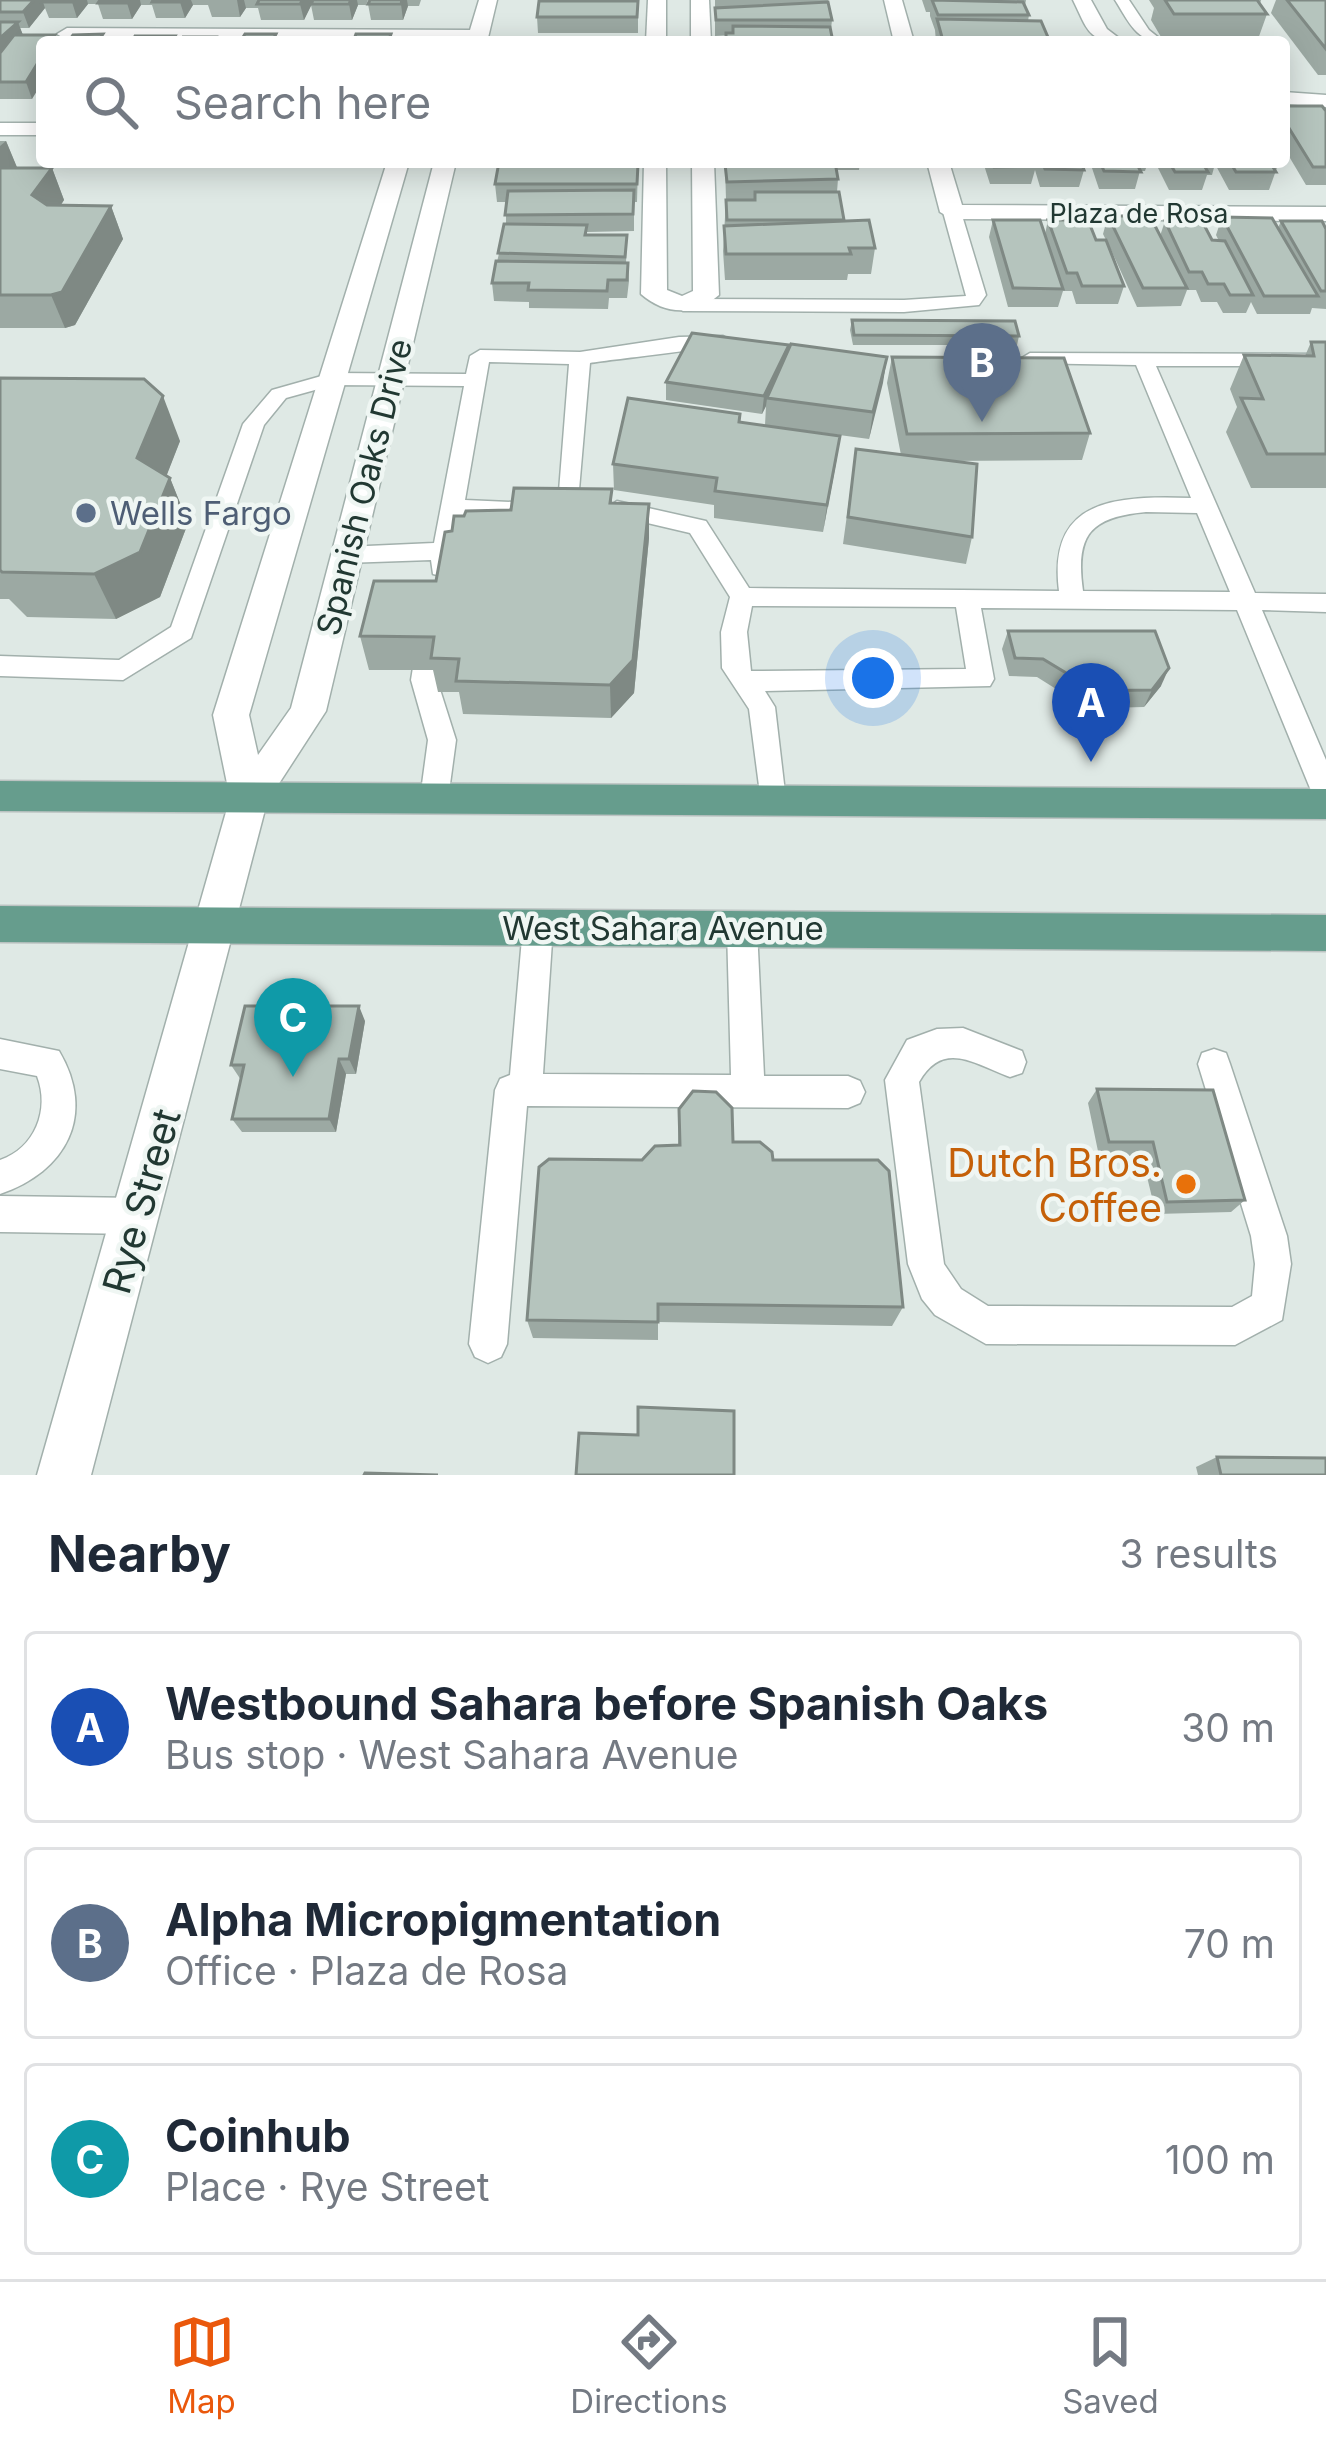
<!DOCTYPE html>
<meta charset="utf-8">
<style>
:root{--surface:#fff;--page:#f6f6f7;--text:#1f2937;--muted:#747a83;--line:#e0e1e3;--accent:#ea580c}
body{margin:0;font-family:Inter,sans-serif;background:var(--page);color:var(--text)}
.you{position:absolute;left:873px;top:678px;width:42px;height:42px;margin:-30px;border:9px solid #fff;border-radius:50%;background:#1a73e8;box-shadow:0 0 0 18px #1a73e833}
.badge{display:grid;place-items:center;width:78px;height:78px;border-radius:50%;background:var(--accent);color:#fff;font-size:39px;font-weight:700}
.pin{position:absolute;translate:-50% -99px;filter:drop-shadow(0 3px 6px #0008)}
.pin::after{content:'';position:absolute;top:63px;width:42px;height:36px;background:inherit;clip-path:polygon(0 0,100% 0,50% 100%)}
.list{margin:0;padding:0;list-style:none}
h2{display:flex;justify-content:space-between;align-items:center;height:156px;margin:0;padding:0 48px;font-size:51px}
h2 small{font-size:39px;font-weight:400;color:var(--muted)}
.list li{display:grid;grid-template-columns:78px 1fr auto;gap:36px;align-items:center;box-sizing:border-box;height:192px;margin:0 24px 24px;padding:0 24px;border:3px solid var(--line);border-radius:12px}
.list b{display:block;font-size:45px;white-space:nowrap}
.list p{margin:0;font-size:39px;white-space:nowrap;color:var(--muted)}
.list em{font-size:39px;font-style:normal;color:var(--muted)}
.icon{flex:none;width:66px;height:66px;fill:none;stroke:currentColor;stroke-width:2;stroke-linecap:round;stroke-linejoin:round}
.map{position:relative;flex:none;width:1326px;height:1475px;overflow:hidden}
.search{position:absolute;background:var(--surface);box-shadow:0 6px 30px #0003;left:36px;right:36px;top:36px;height:132px;display:flex;align-items:center;gap:30px;box-sizing:border-box;padding:0 42px;border-radius:12px;color:var(--muted);font-size:45px}
.sheet{height:804px;background:var(--surface)}
nav{display:flex;justify-content:space-around;align-items:center;box-sizing:border-box;height:168px;border-top:3px solid var(--line);background:var(--surface);font-size:33px;color:var(--muted)}
nav a{display:grid;justify-items:center;gap:6px}
nav .on{color:var(--accent)}
.map>svg:first-child{display:block}
.lines{fill:none;stroke-linecap:round;stroke-linejoin:round}
.service-casing{stroke:#a2b0ac;stroke-width:3}
.minor-casing{stroke:#a2b0ac;stroke-width:3}
.primary-casing{stroke:#bcc3c2;stroke-width:3}
.service{fill:#fff;fill-rule:evenodd}
.minor{fill:#fff;fill-rule:evenodd}
.primary{fill:#669d8d;fill-rule:evenodd}
.wall{fill:#9ca9a3}
.shaded-wall{fill:#7f8984}
.building{fill:#b5c4bd;stroke:#7f8984;stroke-width:3}
.service-dot{fill:#5c6f8a;stroke:#eff6f3;stroke-width:4.5}
.food-dot{fill:#e8710a;stroke:#eff6f3;stroke-width:4.5}
.labels{text-anchor:middle;dominant-baseline:central;stroke-width:9;stroke-linejoin:round;paint-order:stroke}
.far-street-label{font-size:27px;fill:#213832;stroke:#eff6f3}
.street-label{font-size:33px;fill:#213832;stroke:#eff6f3}
.service-label{font-size:33px;fill:#4e5e75;stroke:#eff6f3;text-anchor:start}
.near-food-label{font-size:39px;fill:#c56008;stroke:#eff6f3;text-anchor:end}
.near-street-label{font-size:39px;fill:#213832;stroke:#eff6f3}
</style>
<div class="map">
<svg width="1326" height="1475" viewBox="0 0 1326 1475">
<rect width="100%" height="100%" fill="#dfe9e5"/>
<g class="lines">
<g class="service-casing">
<g id="service">
<path d="M1115 0H1129L1149 30 1164 42C1136 42 1129 22 1115 0Z"/>
<path d="M952 207 961 212 986 295 979 305 904 312 683 311 673 305 683 299 904 300 966 296 943 212Z"/>
<path d="M679 337 723 336 733 342C724 348 612 359 590 363L577 513 462 515 453 568 441 576 433 574 431 560 345 563 333 555 345 547 434 543 464 386 333 385 286 398 264 425 191 638 123 680 0 676V656L119 660 171 627 243 424 272 390 332 373 466 374 470 356 480 350 580 352ZM489 362 569 364 558 504 465 500Z"/>
<path d="M1030 353 1326 354V366H1156L1255 593 1326 594V612L1262 610 1326 760V804L1316 801 1312 793 1237 610 981 608 994 679 990 686 765 691 775 707 786 801 782 809H762L749 709 722 668 721 632 730 597 690 533 609 514 606 509 617 501 706 521 749 588 1059 591C1047 497 1118 496 1191 498L1136 365 1023 363 1020 359ZM1146 512 1197 513 1230 592 1083 591C1075 535 1090 517 1146 512ZM752 606 956 607 966 669 751 671 747 632Z"/>
<path d="M431 627 444 636 437 680 456 740 448 799 444 807H424L420 799 428 740 411 680 418 636Z"/>
<path d="M538 914 549 918 553 927 543 1074 731 1075 727 929 731 920 742 916 753 920 757 929 764 1076H848L860 1081 865 1092 860 1103 848 1108 527 1106 507 1344 501 1357 488 1363 475 1357 469 1344 495 1090 500 1079 510 1075 523 927 527 918Z"/>
<path d="M963 1028 1022 1051 1026 1062 1022 1073 1010 1077C973 1063 943 1040 919 1082L944 1264 961 1289 988 1306 1232 1307 1252 1296 1255 1264 1251 1236 1198 1064 1202 1053 1214 1049 1226 1053 1230 1064 1287 1236 1291 1264 1282 1320 1235 1345 986 1344 935 1315 922 1299 908 1264 885 1080 907 1040 937 1029Z"/>
<path d="M0 1039 59 1051C97 1115 66 1172 0 1194V1160C35 1148 50 1110 37 1076L0 1069Z"/>
<path d="M0 1196 138 1198 151 1203 156 1216 151 1229 138 1234 0 1232Z"/>
</g>
</g>
<g class="minor-casing">
<g id="minor">
<path d="M479 0H497L487 42 67 40 57 34 67 28 470 30Z"/>
<path d="M648 0H666V42H646Z"/>
<path d="M691 0H709L711 42H691Z"/>
<path d="M884 0H902L914 42H894Z"/>
<path d="M1073 0H1091L1107 29 1124 42C1087 42 1088 30 1073 0Z"/>
<path d="M1284 92 1326 95V107L1284 104Z"/>
<rect x="0" y="123" width="42" height="12"/>
<path d="M387 162H409L249 715 258 755 291 708 434 162H456L326 711 267 802 91 1475H37L230 798 213 715Z"/>
<path d="M644 162H666L667 290 682 296 693 291 692 162H714L719 295C695 316 665 315 641 294Z"/>
<path d="M927 162H949L962 205 1326 207V221L952 219 940 212Z"/>
</g>
</g>
<g class="primary-casing">
<g id="primary">
<path d="M0 781 1326 789V819L0 811Z"/>
<path d="M0 906 1326 915V951L0 942Z"/>
</g>
</g>
<use href="#service" class="service"/>
<use href="#minor" class="minor"/>
<use href="#primary" class="primary"/>
</g>
<g class="wall">
<path d="M0 0H368L366 5H358L352 20H314L311 5 304 20H261L258 8H246L240 17H212L208 5H193L185 18H156L152 5H141L132 19H103L98 4H88L77 18H49L45 8 29 28H20L23 35H55L57 42H42L32 99H0Z"/>
<path d="M370 0H421L419 6H408L403 20H371L368 4Z"/>
<path d="M541 0H636L638 1V33H538L537 17Z"/>
<path d="M715 0H828L832 20 831 29 715 36Z"/>
<path d="M922 0H1026L1025 6 1029 15 1028 21 1050 42H936L935 30 930 16V12H926Z"/>
<path d="M1149 0H1261L1260 4 1267 14 1257 42H1164L1151 20 1154 8Z"/>
<path d="M1276 0H1326V75H1318L1271 13Z"/>
<path d="M1284 106 1326 111V185H1306L1284 148Z"/>
<path d="M0 141H6L17 168H52L64 200 61 205 111 206 123 239 75 325 65 328H0Z"/>
<path d="M499 162H634L633 164H638L637 202H634V231L587 232V235H627L626 263H628L629 281 627 298H609L608 309 529 308V302L494 301 492 283 506 224V202H497L495 184Z"/>
<path d="M752 162H860L859 170H836L838 179 837 192 844 221 875 248 871 274H848L847 280H725L723 251 726 200 754 199 726 200 725 164H752Z"/>
<path d="M983 162H1081L1084 170 1079 187H1040L1035 170 1031 184H990Z"/>
<path d="M1090 162H1148L1145 171H1140L1135 189H1099Z"/>
<path d="M1155 162H1279L1269 190H1229L1215 164 1212 175H1207L1202 190H1169Z"/>
<path d="M1108 216 1160 236 1165 221 1212 240 1219 241 1216 235 1222 217 1278 228 1281 221 1326 229V309L1312 308 1310 314H1257L1251 302 1246 313H1223L1217 302H1201L1196 290H1187L1181 306 1137 307 1107 241 1124 286 1118 304H1076L1072 291H1063L1058 307H1008L989 237 993 220 1045 234 1048 220 1096 240H1106L1103 234Z"/>
<path d="M852 320 1019 336 1017 345H853L850 330Z"/>
<path d="M1311 342H1326V488H1251L1226 432 1237 407 1230 389 1244 355 1305 356Z"/>
<path d="M789 345 887 357 869 439 765 425 766 406 762 414 666 400V382Z"/>
<path d="M892 357 1090 433 1082 460 947 461 972 537 966 564 843 544 856 449 901 455 887 383Z"/>
<path d="M0 378 180 441 166 476 170 478 188 523 160 597 116 619 27 617 9 599H0Z"/>
<path d="M840 436 823 532 714 518V505L614 490 613 464Z"/>
<path d="M612 489V503L649 504V538L634 693 611 718 463 714 459 692H438L433 670H369L360 636 436 581 452 531 464 516 511 510Z"/>
<path d="M1008 631 1161 686 1144 707 1066 709 1064 694 1037 677 1009 676 1002 649Z"/>
<path d="M365 1021 356 1074H346L336 1132H242L232 1119 241 1080 231 1065Z"/>
<path d="M1097 1089 1245 1200 1231 1212 1156 1214 1142 1156H1099L1088 1103Z"/>
<path d="M679 1109 733 1142 773 1160 903 1307 892 1326 658 1322V1340L533 1338 527 1320 642 1160 678 1145Z"/>
<path d="M1217 1457 1326 1475H1198L1196 1467Z"/>
</g>
<g class="shaded-wall">
<path d="M34 0H53L43 2 45 8 29 28 23 12Z"/>
<path d="M74 0H87L88 4 77 18 72 2Z"/>
<path d="M129 0H140L141 5 132 19 127 3Z"/>
<path d="M182 0H191L193 5 185 18 180 2Z"/>
<path d="M237 0H244L246 8 240 17Z"/>
<path d="M303 0H314L304 20 300 4Z"/>
<path d="M351 0H357L358 5 352 20 349 4Z"/>
<path d="M402 0H407L408 6 403 20 401 4Z"/>
<path d="M18 22 24 38 3 58 0 50V38Z"/>
<path d="M42 56V83L32 99 26 82Z"/>
<path d="M6 141 19 172 0 190V146Z"/>
<path d="M52 168 64 200 45 228 32 195Z"/>
<path d="M111 206 123 239 75 325 65 328 51 295Z"/>
<path d="M789 345 787 363 767 398 766 406 762 414 764 396Z"/>
<path d="M887 357 883 383 869 439 873 412Z"/>
<path d="M163 396 180 441 156 503 137 458Z"/>
<path d="M840 436 836 463 823 532 827 505Z"/>
<path d="M170 478 188 523 160 597 116 619 94 574Z"/>
<path d="M649 504V538L634 693 611 718 610 685Z"/>
<path d="M1169 668 1161 686 1144 707 1152 690Z"/>
<path d="M359 1006 365 1021 356 1074 349 1059Z"/>
<path d="M339 1059 346 1074 336 1132 329 1119Z"/>
</g>
<g class="building">
<path d="M0 0H34L23 12H0Z"/>
<path d="M45 0H74L72 2H43Z"/>
<path d="M100 0H129L127 3H98Z"/>
<path d="M153 0H182L180 2H152Z"/>
<path d="M259 0H303L300 4H257Z"/>
<path d="M313 0H351L349 4H311Z"/>
<path d="M370 0H402L401 4H368Z"/>
<path d="M932 0 1023 2 1029 15H938Z"/>
<path d="M1165 0H1257L1267 14H1174Z"/>
<path d="M1287 0H1326V49Z"/>
<path d="M539 1H638L637 17H537Z"/>
<path d="M828 2 832 20H716L715 8Z"/>
<path d="M937 19 1041 21 1050 42 943 41Z"/>
<path d="M0 22H18L0 38Z"/>
<path d="M733 26 830 27 833 42H726V33H733Z"/>
<path d="M103 34 98 42H68L73 35Z"/>
<path d="M245 34H276L272 42H240Z"/>
<path d="M356 34H391L388 42H353Z"/>
<path d="M14 35H55L51 42H42V56L26 82H0V53Z"/>
<path d="M135 36H175L171 42H132Z"/>
<path d="M183 37H216L213 42H180Z"/>
<path d="M305 38H343L341 42H303Z"/>
<path d="M1284 106H1322L1326 111V167H1313L1284 120Z"/>
<path d="M499 162 638 164 637 184H495Z"/>
<path d="M753 162H835L838 179 727 182 725 164H754Z"/>
<path d="M992 162H1034L1036 166 994 167Z"/>
<path d="M1042 162H1081L1084 170 1045 169Z"/>
<path d="M1100 162H1136L1141 172 1104 171Z"/>
<path d="M1169 162H1202L1208 172H1175Z"/>
<path d="M1230 162H1270L1276 172H1236Z"/>
<path d="M0 168H52L32 195 47 205 111 206 62 292 51 295H0Z"/>
<path d="M634 190 633 214 505 215 508 191Z"/>
<path d="M755 192H839L844 220H727L726 200H755Z"/>
<path d="M1108 216H1150L1187 288H1143Z"/>
<path d="M1222 217 1272 218 1318 296H1264Z"/>
<path d="M869 220 875 248H849L851 254H726L724 226Z"/>
<path d="M993 220H1040L1063 289 1013 288Z"/>
<path d="M1048 220H1088L1096 240H1106L1124 286H1082L1077 273H1067Z"/>
<path d="M1165 221H1202L1212 240 1225 241 1253 295H1230L1224 284H1208L1202 272H1189Z"/>
<path d="M1281 221H1322L1326 229V291H1321Z"/>
<path d="M504 224 587 225 585 235H627L625 257 498 253Z"/>
<path d="M496 261 628 263 627 280H608L607 291 528 290 529 283H492Z"/>
<path d="M852 320 1015 321 1019 336 854 335Z"/>
<path d="M692 333 789 345 764 396 666 382Z"/>
<path d="M1311 342H1326V454H1267L1241 398 1263 399 1244 355 1314 356Z"/>
<path d="M791 344 887 357 873 412 767 398Z"/>
<path d="M892 357 1064 358 1090 433 907 434Z"/>
<path d="M0 378 144 379 163 396 137 458 170 478 140 552 94 574 2 572 0 570Z"/>
<path d="M628 398 740 414 739 422 840 436 827 505 715 491 717 478 613 464Z"/>
<path d="M856 449 977 464 972 537 848 517Z"/>
<path d="M514 488 612 489 610 503 649 504 633 660 610 685 456 681 459 659 431 658 434 637 360 636 374 581H436L445 532 452 531 454 516H464L466 511 511 510Z"/>
<path d="M1008 631H1155L1169 668 1152 690 1073 691 1071 676 1043 659 1015 658Z"/>
<path d="M245 1006H359L349 1059H339L329 1119H232L244 1065H231Z"/>
<path d="M1097 1089 1213 1090 1245 1200 1167 1202 1153 1142H1109Z"/>
<path d="M693 1091 716 1092 732 1108 733 1142H760L772 1152 773 1160H878L889 1171 903 1307 658 1304V1322L527 1320 539 1167 549 1159 642 1160 655 1146 680 1145 679 1109Z"/>
<path d="M638 1407 734 1411V1475H576L579 1433 638 1435Z"/>
<path d="M1217 1457 1326 1458V1475H1221Z"/>
<path d="M365 1473 438 1475H364Z"/>
</g>
<circle class="service-dot" cx="86" cy="513" r="12"/>
<circle class="food-dot" cx="1186" cy="1184" r="12"/>
<g class="labels">
<g class="far-street-label">
<text x="1139" y="213">Plaza de Rosa</text>
</g>
<g class="street-label">
<text transform="translate(364 487) rotate(-76)">Spanish Oaks Drive</text>
<text x="663" y="928">West Sahara Avenue</text>
</g>
<g class="service-label">
<text x="110" y="513">Wells Fargo</text>
</g>
<g class="near-food-label">
<text x="1162" y="1162">Dutch Bros.<tspan x="1162" dy="45">Coffee</tspan></text>
</g>
<g class="near-street-label">
<text transform="translate(141 1201) rotate(-74)">Rye Street</text>
</g>
</g>
</svg>
<div class="you"></div>
<div class="pin badge" style="left:1091px;top:762px;background:#1a4fb4">A</div>
<div class="pin badge" style="left:982px;top:422px;background:#5c6f8a">B</div>
<div class="pin badge" style="left:293px;top:1077px;background:#0f9aa8">C</div>
<div class="search"><svg class="icon" aria-label="search" viewBox="0 0 24 24"><circle cx="10" cy="10" r="6"/><path d="M15 15l6 6"/></svg>Search here</div>
</div>
<section class="sheet">
<h2>Nearby<small>3 results</small></h2>
<ul class="list">
<li><span class="badge" style="background:#1a4fb4">A</span><div><b>Westbound Sahara before Spanish Oaks</b><p>Bus stop · West Sahara Avenue</p></div><em>30 m</em></li>
<li><span class="badge" style="background:#5c6f8a">B</span><div><b>Alpha Micropigmentation</b><p>Office · Plaza de Rosa</p></div><em>70 m</em></li>
<li><span class="badge" style="background:#0f9aa8">C</span><div><b>Coinhub</b><p>Place · Rye Street</p></div><em>100 m</em></li>
</ul>
</section>
<nav>
<a class="on"><svg class="icon" aria-label="map" viewBox="0 0 24 24"><path d="M3 6l6-2 6 2 6-2v14l-6 2-6-2-6 2zM9 4v14M15 6v14"/></svg>Map</a>
<a><svg class="icon" aria-label="directions" viewBox="0 0 24 24"><path d="M12 3l9 9-9 9-9-9zM9 14v-3h6M13 9l2 2-2 2"/></svg>Directions</a>
<a><svg class="icon" aria-label="saved" viewBox="0 0 24 24"><path d="M7 4h10v16l-5-4-5 4z"/></svg>Saved</a>
</nav>
